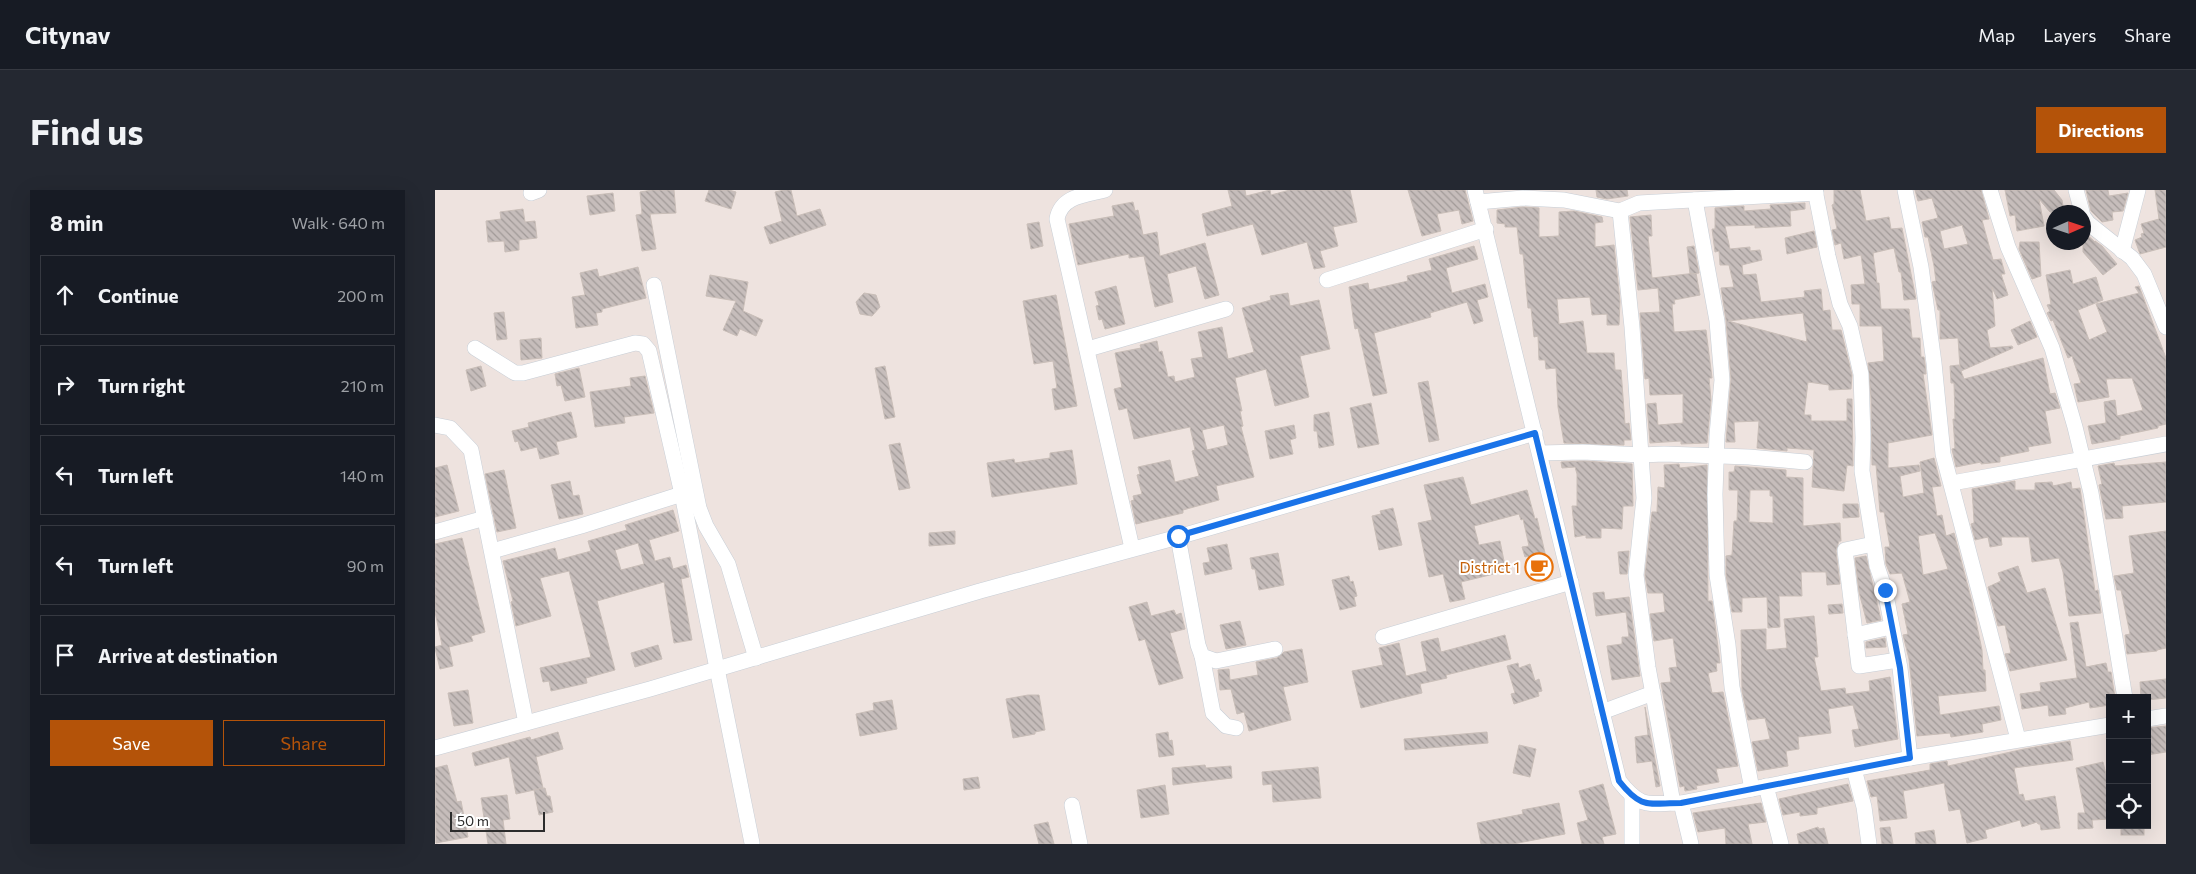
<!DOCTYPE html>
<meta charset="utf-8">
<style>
:root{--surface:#171b24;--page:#242831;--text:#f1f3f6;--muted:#9ea1a6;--line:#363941;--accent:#b45309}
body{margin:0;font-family:Commissioner,sans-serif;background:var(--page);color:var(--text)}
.controls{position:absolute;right:15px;bottom:15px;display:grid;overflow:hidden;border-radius:0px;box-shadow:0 5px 20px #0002}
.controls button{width:45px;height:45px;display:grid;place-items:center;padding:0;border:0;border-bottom:1px solid var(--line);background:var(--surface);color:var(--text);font:25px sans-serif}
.compass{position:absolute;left:1611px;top:15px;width:45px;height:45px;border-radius:50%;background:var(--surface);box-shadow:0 5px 20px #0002;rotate:87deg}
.scale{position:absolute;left:15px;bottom:12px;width:95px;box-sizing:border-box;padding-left:5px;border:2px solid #2c2c2c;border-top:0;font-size:14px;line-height:18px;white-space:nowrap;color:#2c2c2c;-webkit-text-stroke:4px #fff;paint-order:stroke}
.stop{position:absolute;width:15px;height:15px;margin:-11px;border:4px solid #1a73e8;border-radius:50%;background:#fff}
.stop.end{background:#1a73e8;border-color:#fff;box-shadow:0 1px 5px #0008}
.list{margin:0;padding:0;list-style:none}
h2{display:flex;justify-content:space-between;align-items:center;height:65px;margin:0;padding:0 20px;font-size:21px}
h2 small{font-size:16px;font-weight:400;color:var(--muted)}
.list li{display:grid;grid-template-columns:32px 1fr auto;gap:15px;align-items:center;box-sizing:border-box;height:80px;margin:0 10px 10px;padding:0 10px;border:1px solid var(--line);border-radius:0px}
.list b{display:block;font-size:19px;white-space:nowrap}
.list em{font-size:16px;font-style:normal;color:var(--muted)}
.actions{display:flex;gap:10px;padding:15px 20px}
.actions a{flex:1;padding:11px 0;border:1px solid var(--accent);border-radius:0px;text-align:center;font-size:18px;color:var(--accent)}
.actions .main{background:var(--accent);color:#fff}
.icon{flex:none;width:28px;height:28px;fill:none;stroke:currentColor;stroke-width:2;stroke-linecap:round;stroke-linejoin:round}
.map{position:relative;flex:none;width:1731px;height:654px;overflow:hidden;border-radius:0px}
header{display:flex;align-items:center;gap:30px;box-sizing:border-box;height:70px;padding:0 25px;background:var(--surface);border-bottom:1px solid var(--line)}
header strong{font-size:24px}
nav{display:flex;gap:28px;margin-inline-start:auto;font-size:18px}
.intro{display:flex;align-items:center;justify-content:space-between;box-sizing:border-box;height:120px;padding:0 30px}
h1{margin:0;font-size:35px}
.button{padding:12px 22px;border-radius:0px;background:var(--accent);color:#fff;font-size:18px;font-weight:700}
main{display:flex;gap:30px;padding:0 30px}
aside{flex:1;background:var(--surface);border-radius:0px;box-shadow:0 5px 20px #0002}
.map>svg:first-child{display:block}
.building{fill:url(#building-back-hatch);stroke:#c9beb8;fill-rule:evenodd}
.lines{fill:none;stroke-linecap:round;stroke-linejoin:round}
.minor-casing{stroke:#c7ced6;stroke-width:16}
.minor{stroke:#fff;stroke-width:15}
.route{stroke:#1a73e8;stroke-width:6}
.labels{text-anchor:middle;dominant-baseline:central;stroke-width:4;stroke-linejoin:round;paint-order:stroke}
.food-label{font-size:15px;fill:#c56008;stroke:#fff;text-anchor:end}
</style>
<header>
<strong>Citynav</strong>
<nav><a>Map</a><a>Layers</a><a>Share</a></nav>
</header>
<div class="intro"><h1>Find us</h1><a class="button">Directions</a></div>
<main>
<aside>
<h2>8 min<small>Walk · 640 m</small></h2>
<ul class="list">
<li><svg class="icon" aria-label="ahead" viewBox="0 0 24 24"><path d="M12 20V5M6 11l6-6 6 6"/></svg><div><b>Continue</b></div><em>200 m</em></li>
<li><svg class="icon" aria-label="right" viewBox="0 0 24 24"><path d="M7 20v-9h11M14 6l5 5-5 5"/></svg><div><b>Turn right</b></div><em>210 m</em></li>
<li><svg class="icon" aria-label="left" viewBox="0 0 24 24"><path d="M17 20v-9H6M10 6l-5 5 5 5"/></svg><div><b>Turn left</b></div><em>140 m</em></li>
<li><svg class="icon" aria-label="left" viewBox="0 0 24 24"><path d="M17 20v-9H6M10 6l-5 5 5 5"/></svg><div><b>Turn left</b></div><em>90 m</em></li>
<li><svg class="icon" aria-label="arrive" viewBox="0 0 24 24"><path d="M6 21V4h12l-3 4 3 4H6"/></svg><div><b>Arrive at destination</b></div></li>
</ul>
<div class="actions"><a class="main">Save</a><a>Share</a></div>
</aside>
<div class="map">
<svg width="1731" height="654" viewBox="0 0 1731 654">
<defs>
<pattern id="building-back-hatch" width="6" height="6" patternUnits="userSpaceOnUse" patternTransform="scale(1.25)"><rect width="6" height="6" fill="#c6bdbb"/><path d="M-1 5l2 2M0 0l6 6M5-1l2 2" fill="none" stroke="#a19a98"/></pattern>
</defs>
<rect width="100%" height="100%" fill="#eee3df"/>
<g class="building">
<path d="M217 0H239L241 23 215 24 221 59 207 61 201 25 207 24 205 2Z"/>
<path d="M274 0H294L301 2 296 19 270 11Z"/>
<path d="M349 0H356L362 26 385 19 391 35 335 54 329 37 347 31 340 2Z"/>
<path d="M793 0H810L811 6 835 0 836 5 855 0H915L922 32 898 37 903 56 885 61 890 77 879 79 872 52 827 65 818 34 772 46 767 24 797 16Z"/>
<path d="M973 0H1030L1038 31 1027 34 1024 20 1002 24 1006 41 987 46Z"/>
<path d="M1161 0H1192L1193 6 1172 9 1162 7Z"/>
<path d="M1399 0H1425L1431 31 1454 27 1456 39 1467 38 1481 109 1469 110 1466 82H1464L1459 58 1438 63 1442 93H1444L1446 119H1474L1477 148H1485L1486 167H1489L1490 174 1491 184H1488L1497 245 1453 253V278L1484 275 1485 281 1465 286 1468 307 1489 303 1485 272 1499 268 1506 296 1497 297 1502 326 1507 325 1511 346 1519 343 1537 412 1547 460 1548 480H1550L1551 501 1503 506 1505 525 1564 516 1566 530 1547 534 1548 542 1516 547 1515 543 1482 546 1474 469 1468 445 1473 444 1467 414 1475 412 1467 383 1455 384 1451 374 1450 357H1455L1449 322H1445L1441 275H1437L1436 208 1433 173 1449 171 1447 136H1425V114H1417L1416 95 1430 94 1426 65 1409 69 1406 53 1400 55 1397 40 1402 39 1397 15 1399 14ZM1500 343 1513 379 1488 385 1483 346Z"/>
<path d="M1480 0H1546L1554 29 1547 30 1558 70 1566 69 1570 84H1566L1573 105 1562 109 1557 97 1560 136 1552 140 1555 158 1577 156 1578 158 1526 181 1529 189 1608 168 1615 204 1620 203 1625 218 1610 221 1616 253 1593 257 1594 261 1565 267V272L1546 274V272L1521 277 1517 259 1520 258 1518 229H1520L1519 193H1516L1515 176 1524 175 1525 178 1523 148 1505 149V120H1503L1497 92 1501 91 1499 76 1493 47H1490L1487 32 1503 28 1497 8 1483 11ZM1527 35 1533 54 1509 59 1505 41Z"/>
<path d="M1570 0H1619L1627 10 1629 22H1615L1604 9 1609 36 1582 41 1580 25 1575 26Z"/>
<path d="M1651 0H1673L1674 6 1693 3 1688 21 1677 22 1678 30 1667 32 1656 21Z"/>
<path d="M1720 0H1731V57L1705 64 1700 50 1707 47 1706 44 1709 43 1706 34 1724 29Z"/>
<path d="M178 3 180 21 155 25 152 6Z"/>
<path d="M698 12 700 21 703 20 708 45 722 42 725 66 770 53 784 105 770 109 761 76 732 84 738 112 720 117 709 66 694 68V64L643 75 634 34 679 26 677 16Z"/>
<path d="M1370 13V19L1355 21 1356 36 1320 38V35L1290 36 1295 59 1315 57V61L1325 60 1327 70 1307 75 1308 85 1321 84 1326 112 1370 107 1369 101 1386 99 1388 121 1395 120 1397 140H1406L1417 185 1416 199 1394 200V195L1373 192 1369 225H1376V231H1412V209H1417L1418 276 1412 275 1409 301 1377 297 1379 260 1352 258V261L1322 258 1324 231 1299 232 1300 252H1291L1296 189 1291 130 1286 98 1299 97 1294 75H1285L1284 61 1280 62 1277 39H1280V18L1309 16V21L1336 19 1335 15ZM1368 123 1372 152 1293 131Z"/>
<path d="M1088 17 1104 18V47L1124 46V22L1139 21 1167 27 1168 32 1160 33V57L1179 55 1185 111 1184 135H1172V124L1157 125 1155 107 1122 109 1124 134 1148 131 1152 163H1179L1180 180H1186L1190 234 1194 233 1196 250H1189V255L1129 253 1123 217 1121 178 1111 179 1110 170H1104L1103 146 1099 147 1096 118H1093L1088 64H1085L1082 37H1070V34L1062 33V20Z"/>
<path d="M88 19 90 32 100 31 102 48 84 50V60L70 62 69 51 53 52 51 31 66 29 65 22Z"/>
<path d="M1216 25 1217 46H1213L1217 88 1261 83 1265 105 1239 110 1240 114H1237L1239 142 1271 140 1277 188H1274L1276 210 1272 253 1246 254V251L1215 253 1212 214 1221 213 1223 235 1248 233V204L1215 205 1214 188 1210 189 1205 123 1225 122 1223 98 1203 100 1195 27Z"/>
<path d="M604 32 608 56 596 59 592 34Z"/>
<path d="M1379 41 1382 57 1352 64 1350 48Z"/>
<path d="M1648 41 1661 53 1660 51 1667 56 1682 74 1668 85 1648 62Z"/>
<path d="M1585 52H1604L1606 86 1597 89 1584 59Z"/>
<path d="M1039 56 1043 69 1011 78 1017 103 1050 94 1053 107 1042 110 1048 131 1039 134 1032 112 995 123 996 127 939 143 952 203 938 206 923 138 920 139 918 127 914 97 933 93 934 100 973 91 972 86 997 80 994 69Z"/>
<path d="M1259 56 1264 83 1255 84 1252 57Z"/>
<path d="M203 77 211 108 167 119V122L161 123 163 135 141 138 137 107 150 105 145 83 162 79 164 87Z"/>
<path d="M1635 80 1638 94 1661 87 1668 110 1643 120 1654 150 1672 142 1661 114 1704 103 1700 97 1704 96 1731 168V234L1723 236V238L1685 246V249L1657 254 1653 236 1671 233 1669 212 1680 210 1682 226 1708 220 1697 188 1671 189 1674 207 1643 212 1639 194 1646 193 1637 166 1633 168 1618 130 1616 131 1612 123 1615 121 1612 115 1616 114 1611 85Z"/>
<path d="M275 85 313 92 308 121 328 130 321 146 305 139 302 146 288 140 301 111 271 106Z"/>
<path d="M681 96 690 134 670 139 667 129 664 130 661 116 664 115 660 102Z"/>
<path d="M429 103 441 105 445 117 437 126 425 124 421 112Z"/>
<path d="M853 103 855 116 884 110 895 159 865 166 874 207 840 216 831 179 800 188 807 221H805L808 236 806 237 819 287 781 296 784 310 748 320V323L701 334 696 311 699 310 698 306 707 304 702 285 705 284 703 277 735 270 740 292 764 286 757 261 760 260 755 237 699 249 692 218 684 220 679 199 687 197 680 163 706 158 705 155 722 151 724 162 727 161 733 187 739 186 740 192 760 187 756 169 768 167 763 142 787 137 793 169 819 162 807 118 836 110 835 106ZM789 235 793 255 772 260 767 240Z"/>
<path d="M621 105 642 216 620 220 617 199 622 198 618 171 599 174 588 111Z"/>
<path d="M69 122 72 149 62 150 59 123Z"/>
<path d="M1595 131 1602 147 1583 155 1576 140Z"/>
<path d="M106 148 107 168 86 170 85 150Z"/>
<path d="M46 176 51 196 36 201 31 180Z"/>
<path d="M450 176 460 227 450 229 440 178Z"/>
<path d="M144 178 150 207 130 211 126 195 122 196 120 184Z"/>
<path d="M210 186 219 223 189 227 190 233 160 237 155 202 196 196 195 188Z"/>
<path d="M993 191 1004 250 994 252 983 193Z"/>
<path d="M936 213 944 254 923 258 915 218Z"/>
<path d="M136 222 142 247 121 252 124 264 105 269 102 257 86 261 83 251 80 252 77 241 94 237 93 233Z"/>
<path d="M894 222 899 255 884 258 882 241H879V225Z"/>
<path d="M859 235 861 248 855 250 858 264 835 269 830 241Z"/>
<path d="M465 253 475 298 464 300 454 255Z"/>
<path d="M637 260 642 294 557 307 552 273 579 269 580 273 615 268V263Z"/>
<path d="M1148 271 1197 274 1198 316H1188L1187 339 1166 338V348H1151V345L1140 347 1137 316H1142V284L1140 277 1127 278 1126 272Z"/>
<path d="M1731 272V312L1687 316 1688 328 1671 329 1664 295 1667 294 1663 276 1679 273 1680 276Z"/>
<path d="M1244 274 1245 278 1272 275 1273 411H1277L1285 473H1281L1282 481 1273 483 1277 503 1288 502 1303 576 1281 579 1284 592 1261 596 1262 599 1250 601 1249 596 1245 597 1226 493 1236 492 1234 478 1242 477 1238 448 1219 451 1215 424 1230 422 1228 403H1213L1210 385 1217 322H1222L1223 297 1230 298 1229 275Z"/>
<path d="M12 275 24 321 0 327V278Z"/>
<path d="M1300 276 1351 280V287L1368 288V336L1405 333 1406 351H1404L1401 361 1405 394 1392 395 1391 382H1366L1367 406H1344L1345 437 1333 438 1332 407 1307 408V422H1297L1291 384V366L1297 365 1299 331H1302L1303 300H1294V282H1299ZM1315 300H1335V306H1338V333L1314 332Z"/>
<path d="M69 280 81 338 62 342 50 284Z"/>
<path d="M1028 287 1036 315 1092 300 1100 329 1102 328 1115 385 1098 389 1093 366 1090 367 1087 357 1094 356 1088 329 1086 330 1084 324 1039 336 1044 355 1065 351 1071 381 1026 392 1030 409 1015 412 1008 384 994 387 983 333 997 330 989 295Z"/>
<path d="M135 291 138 306 144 305 148 324 124 329 116 295Z"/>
<path d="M1580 291V300H1600V293L1617 292 1618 296 1636 292 1637 299 1645 298 1660 401 1663 400 1666 423 1634 426 1628 382 1624 368 1597 372 1594 347H1566L1567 355 1555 357 1553 347 1540 350 1536 334 1539 333V331L1537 299Z"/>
<path d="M1408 314H1423L1424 327 1408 328Z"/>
<path d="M958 318 967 355 944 360 937 326 946 324 945 321Z"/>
<path d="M238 320 244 341 214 350 220 371 235 367 238 379 251 375 254 387 246 389 257 450 239 453 229 392 162 411 180 480 151 488 152 493 116 501 114 491 108 492 105 478 156 467 134 381 105 388 116 426 81 436 76 412 78 411 68 371 120 358 123 370 156 361 153 351 192 340 190 335ZM203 353 209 374 186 380 180 360Z"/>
<path d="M520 341V354L494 356V343Z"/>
<path d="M1731 341V458L1722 460V461L1692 464 1690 445 1695 444 1686 400H1682L1679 386 1699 383 1694 346Z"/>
<path d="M27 348 50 442 36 446 38 451 14 457 18 476 5 479 0 458V457L7 455 0 422V354Z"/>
<path d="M792 354 797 379 770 385 768 373 775 372 772 358Z"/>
<path d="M1194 361 1192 384H1185L1183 362Z"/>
<path d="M843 363 849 395 824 400 820 379H817L815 368Z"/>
<path d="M1431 366 1446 430 1432 433 1424 402 1420 368Z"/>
<path d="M1583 376 1592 403 1610 398 1632 470 1575 481 1570 464 1576 463 1570 435 1563 436 1553 397 1566 391 1563 383Z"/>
<path d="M914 386 915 392 918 391 922 406 919 407 921 416 905 420 897 390Z"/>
<path d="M1169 402 1170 410 1194 407 1205 486 1177 490 1172 456 1187 454V447H1194L1191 422 1161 426 1158 403Z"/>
<path d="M712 412 716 426 739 420 741 425 746 423 750 439 735 443 748 488 724 495 710 449 704 451 694 417Z"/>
<path d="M1407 414 1408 423 1394 424 1393 415Z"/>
<path d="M1379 426 1383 467H1379L1386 501 1410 498 1411 504 1435 501 1434 491 1455 487 1463 549 1420 557 1417 540 1424 539 1418 515 1393 519 1396 543 1363 547 1364 559 1351 561 1353 576 1323 581 1317 552 1335 549 1330 528 1313 530 1307 501 1306 440 1331 439V460L1352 458 1349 429Z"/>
<path d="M805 431 811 455 791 459 785 435Z"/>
<path d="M1643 432 1651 477 1671 473 1673 482H1676L1680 508H1675V515L1655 518 1654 512 1630 518 1631 524 1614 526 1613 515 1587 519 1585 504 1606 501 1605 493 1642 488 1635 433Z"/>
<path d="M1070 445 1076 469 1011 485 1012 488 985 494 987 503 926 518 917 481 948 475 944 458 964 453 971 486 992 481 986 452 1003 448 1006 462Z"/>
<path d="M1450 448 1451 457 1431 458V452Z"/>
<path d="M223 455 227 469 200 477 196 463Z"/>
<path d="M867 459 873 492 848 497 856 530 814 541 809 522 802 524 796 499 785 500 783 480 794 479 795 490 823 485 821 472 842 468 849 462Z"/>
<path d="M1083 473 1084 478 1095 474 1100 491 1104 489 1107 501 1103 502 1104 506 1079 514 1076 504 1080 503 1072 476Z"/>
<path d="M1731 489V508L1712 510V508H1706L1705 492Z"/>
<path d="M33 500 38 533 19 536 13 503Z"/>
<path d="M593 505H604L610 540 600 542V544L578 548 571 509Z"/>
<path d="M457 510 462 539 425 546 421 524 439 520 438 513Z"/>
<path d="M1210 517 1225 596 1221 597 1217 571 1202 573 1200 547 1213 545Z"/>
<path d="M1731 536V562L1712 565V538Z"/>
<path d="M123 542 128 559 101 567 108 598 81 604 74 567 40 576 37 563 95 547 96 550Z"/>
<path d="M733 542 734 551 737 550 739 565 724 567 721 544Z"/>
<path d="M1052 542 1053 553 970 560 969 549Z"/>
<path d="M1635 551 1638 570 1579 578 1584 605 1588 604 1590 611 1620 606 1625 638 1606 640 1605 634H1603L1602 632 1587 637 1585 630 1550 640 1552 648 1532 653 1525 619 1514 621 1509 593 1468 601 1472 628 1445 631 1442 606 1436 607 1432 591 1495 580V574L1512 571 1513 576 1589 559Z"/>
<path d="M1084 555 1101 559 1095 587 1078 583Z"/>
<path d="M1668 572 1675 601V629L1657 630 1658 638 1643 639V623H1650L1641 578Z"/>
<path d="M12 575 22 612 26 611 33 647 1 653 0 578Z"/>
<path d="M770 575 771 578 796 576 797 588 738 595 737 578Z"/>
<path d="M883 577 886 608 838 612 837 594 828 595 827 582Z"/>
<path d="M543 587 545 598 529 600 528 589Z"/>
<path d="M1168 594 1181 644 1167 647 1169 654H1147L1142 633 1153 630 1144 601Z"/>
<path d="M1413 594 1418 611 1382 618V624L1365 626V622L1348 625 1344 609Z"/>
<path d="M730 595 734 624 706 628 702 600Z"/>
<path d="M110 598 112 606H115L118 622 104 625 99 600Z"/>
<path d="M72 605 75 629 68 630 71 654H53L46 608Z"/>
<path d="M1124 613 1130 644 1078 654H1046L1042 633 1088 624 1087 620Z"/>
<path d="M1326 613 1331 632 1313 634 1317 654H1291L1290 638 1263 642 1258 623Z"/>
<path d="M613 632 619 654H604L599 635Z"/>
<rect x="1686" y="635" width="23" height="10"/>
<path d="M1383 637 1384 639 1389 638 1393 654H1364L1362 644Z"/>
<path d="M1455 637 1458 654H1447L1445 638Z"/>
<path d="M1499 640 1501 654H1481L1480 643Z"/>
</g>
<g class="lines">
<g class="minor-casing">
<g id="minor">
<path d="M670 0C650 5 626 6 622 29L697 358"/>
<path d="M1040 0 1184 591C1207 620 1213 613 1246 613L1475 568 1675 535"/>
<path d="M1380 0 1393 66 1405 114 1415 136 1426 184 1428 248 1427 281 1442 376 1450 400 1465 478 1475 568"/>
<path d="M1470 0 1486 77 1499 173 1508 264 1583 549"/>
<path d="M1555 0 1573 57 1617 158 1640 237 1656 303 1690 508"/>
<path d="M1641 0 1647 22"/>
<path d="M96 3 104 0"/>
<path d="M1260 10 1282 131 1287 190 1282 245 1280 304 1282 385 1293 455 1297 497 1317 599"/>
<path d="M1043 12 1088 8 1129 10 1185 21 1204 13 1381 3"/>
<path d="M1185 21 1197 137 1209 308 1201 385 1213 477 1238 613"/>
<path d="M1648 26 1653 33 1697 68 1709 84 1731 137"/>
<path d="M1687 61 1703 0"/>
<path d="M892 90 1051 39"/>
<path d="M219 95 264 318 271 336 293 374 321 468"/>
<path d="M40 158 80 183H88L200 153 208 154 214 161 247 304 317 653"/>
<path d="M653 159 791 119"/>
<path d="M0 235 15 238 36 260 91 533"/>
<path d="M1105 263 1148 262 1206 265 1229 264 1314 267 1370 272"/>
<path d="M1517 293 1731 254"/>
<path d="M0 342 50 328"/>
<path d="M743 347 763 455 767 466 781 471 840 459"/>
<path d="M1438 354 1410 360 1424 476 1463 470"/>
<path d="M57 361 146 336 247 304"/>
<path d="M1420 445 1456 437"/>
<path d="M948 447 1136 392"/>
<path d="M767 466 778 523 791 536 801 538"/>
<path d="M1167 522 1218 503"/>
<path d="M1712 529 1731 526"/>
<path d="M0 558 215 499 545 401 743 347 1100 243"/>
<path d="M1419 579 1429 617 1434 654"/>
<path d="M1331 596 1346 654"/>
<path d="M1246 613 1256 654"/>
<path d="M637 615 645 654"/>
<path d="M1197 654V607"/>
</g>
</g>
<use href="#minor" class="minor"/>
</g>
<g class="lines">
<path class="route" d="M743 346 1100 243 1184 591C1207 620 1213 613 1246 613L1475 568 1465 478 1450 400"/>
</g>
<defs>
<g id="cafe-ring" transform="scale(1.4375)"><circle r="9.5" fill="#fff" stroke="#e8710a" stroke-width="1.5"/><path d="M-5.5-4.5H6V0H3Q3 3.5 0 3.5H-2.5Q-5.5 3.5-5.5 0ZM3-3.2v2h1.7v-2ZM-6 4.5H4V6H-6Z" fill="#e8710a"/></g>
</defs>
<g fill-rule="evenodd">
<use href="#cafe-ring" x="1104" y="377"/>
</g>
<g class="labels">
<g class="food-label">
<text x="1085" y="377">District 1</text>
</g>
</g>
</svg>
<div class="controls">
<button>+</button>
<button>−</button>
<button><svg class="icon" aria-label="locate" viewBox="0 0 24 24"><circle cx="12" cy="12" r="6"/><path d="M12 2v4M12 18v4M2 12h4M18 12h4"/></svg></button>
</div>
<svg class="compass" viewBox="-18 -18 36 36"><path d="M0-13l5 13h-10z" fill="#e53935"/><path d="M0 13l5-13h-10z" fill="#9ea1a6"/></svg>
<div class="scale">50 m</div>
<div class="stop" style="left:743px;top:346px"></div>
<div class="stop end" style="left:1450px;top:400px"></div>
</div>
</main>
